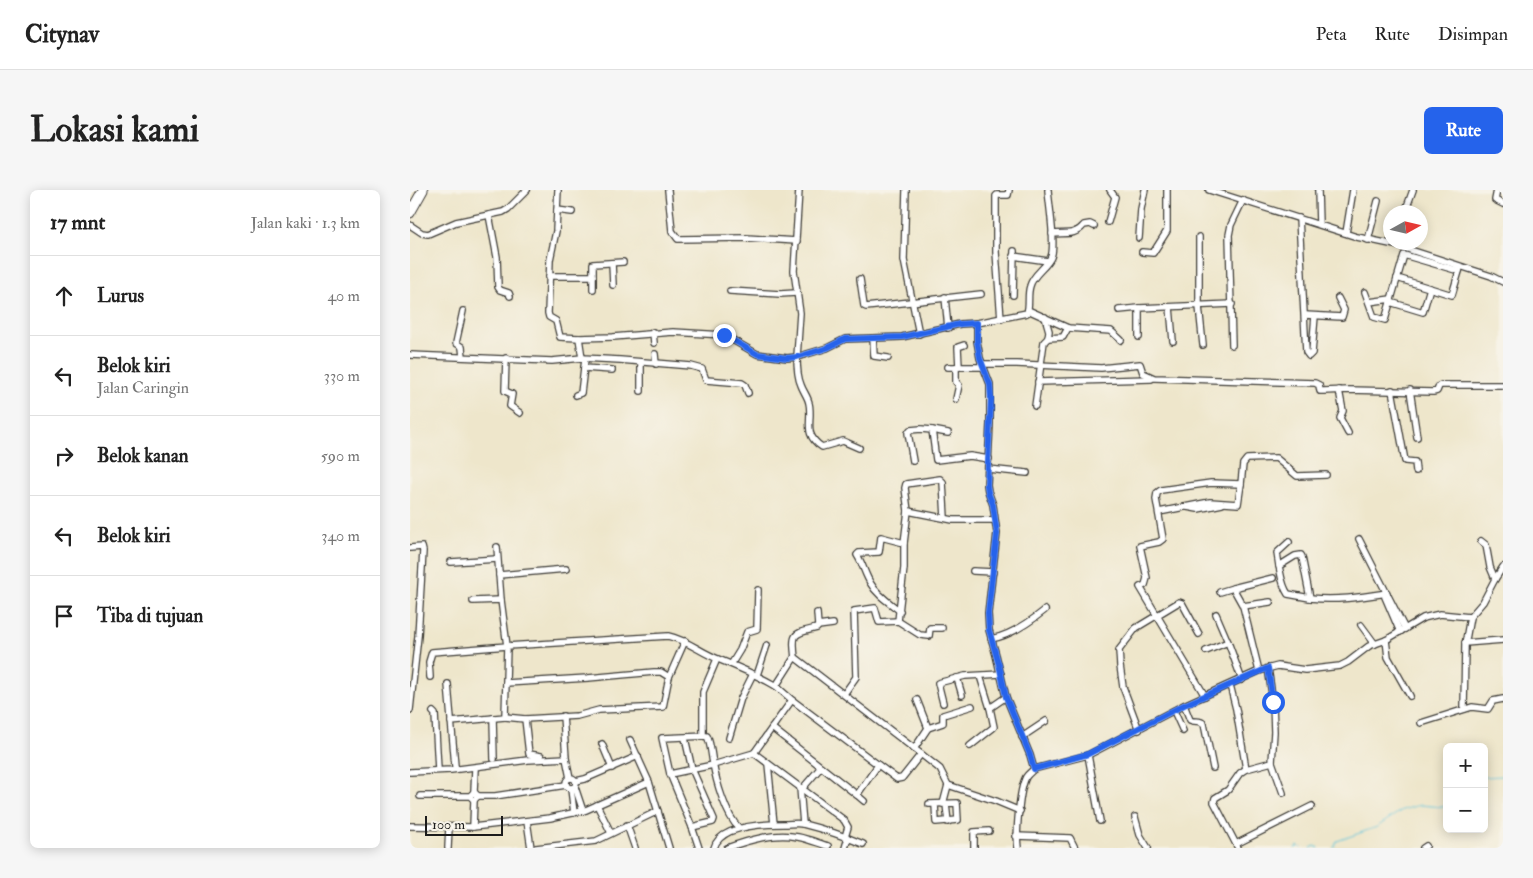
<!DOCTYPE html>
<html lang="id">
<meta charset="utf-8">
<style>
:root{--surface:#fff;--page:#f6f6f6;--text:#222;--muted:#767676;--line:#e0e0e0;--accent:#2563eb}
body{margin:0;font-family:"IM FELL Double Pica",serif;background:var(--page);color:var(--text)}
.controls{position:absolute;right:15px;bottom:15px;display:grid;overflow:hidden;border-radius:8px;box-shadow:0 2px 12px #0003}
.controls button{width:45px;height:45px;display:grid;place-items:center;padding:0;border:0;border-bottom:1px solid var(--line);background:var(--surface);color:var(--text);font:25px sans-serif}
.compass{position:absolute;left:973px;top:15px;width:45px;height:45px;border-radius:50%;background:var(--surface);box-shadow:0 2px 12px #0003;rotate:82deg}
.scale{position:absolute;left:15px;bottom:12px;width:78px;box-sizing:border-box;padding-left:5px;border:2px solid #1c1c1c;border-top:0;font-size:14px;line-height:18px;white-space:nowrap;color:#1c1c1c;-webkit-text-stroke:4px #f7f3e8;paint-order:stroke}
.stop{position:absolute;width:15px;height:15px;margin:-11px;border:4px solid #2563eb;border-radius:50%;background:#fff}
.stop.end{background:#2563eb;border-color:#fff;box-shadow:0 1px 5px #0008}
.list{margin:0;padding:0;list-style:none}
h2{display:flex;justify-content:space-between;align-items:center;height:65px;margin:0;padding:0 20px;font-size:21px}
h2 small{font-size:16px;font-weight:400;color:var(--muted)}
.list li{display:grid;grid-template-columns:32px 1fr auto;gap:15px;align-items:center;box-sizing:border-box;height:80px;padding:0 20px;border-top:1px solid var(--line)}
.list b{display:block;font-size:19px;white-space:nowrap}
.list p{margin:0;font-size:16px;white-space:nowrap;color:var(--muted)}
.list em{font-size:16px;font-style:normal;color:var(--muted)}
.icon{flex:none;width:28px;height:28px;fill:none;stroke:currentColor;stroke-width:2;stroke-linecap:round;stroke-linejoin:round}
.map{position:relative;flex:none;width:1093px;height:658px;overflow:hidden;border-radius:8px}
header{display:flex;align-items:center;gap:30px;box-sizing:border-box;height:70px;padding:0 25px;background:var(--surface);border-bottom:1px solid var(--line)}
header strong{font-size:24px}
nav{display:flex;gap:28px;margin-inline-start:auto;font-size:18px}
.intro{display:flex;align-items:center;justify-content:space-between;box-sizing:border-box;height:120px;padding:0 30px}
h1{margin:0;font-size:35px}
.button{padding:12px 22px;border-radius:8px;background:var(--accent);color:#fff;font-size:18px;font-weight:700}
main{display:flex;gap:30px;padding:0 30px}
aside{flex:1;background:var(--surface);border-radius:8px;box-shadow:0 2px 12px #0003}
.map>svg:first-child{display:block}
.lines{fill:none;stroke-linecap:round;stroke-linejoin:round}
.stream{stroke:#60c6de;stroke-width:1}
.minor-casing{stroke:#3c3a36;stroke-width:8}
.highway-casing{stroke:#3c3a36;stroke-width:11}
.minor{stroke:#fff;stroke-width:5.5}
.highway{stroke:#fff;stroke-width:9}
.route{stroke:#2563eb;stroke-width:6}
</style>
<header>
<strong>Citynav</strong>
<nav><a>Peta</a><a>Rute</a><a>Disimpan</a></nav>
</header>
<div class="intro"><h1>Lokasi kami</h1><a class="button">Rute</a></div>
<main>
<aside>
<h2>17 mnt<small>Jalan kaki · 1.3 km</small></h2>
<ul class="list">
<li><svg class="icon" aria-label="ahead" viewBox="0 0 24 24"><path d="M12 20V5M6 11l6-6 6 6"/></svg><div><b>Lurus</b></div><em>40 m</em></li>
<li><svg class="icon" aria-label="left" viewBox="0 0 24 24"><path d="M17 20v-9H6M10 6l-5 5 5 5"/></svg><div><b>Belok kiri</b><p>Jalan Caringin</p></div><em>330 m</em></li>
<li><svg class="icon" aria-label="right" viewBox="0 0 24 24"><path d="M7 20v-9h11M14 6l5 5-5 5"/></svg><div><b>Belok kanan</b></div><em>590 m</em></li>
<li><svg class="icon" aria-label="left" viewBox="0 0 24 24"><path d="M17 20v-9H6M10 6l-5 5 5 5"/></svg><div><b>Belok kiri</b></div><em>340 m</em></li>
<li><svg class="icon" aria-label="arrive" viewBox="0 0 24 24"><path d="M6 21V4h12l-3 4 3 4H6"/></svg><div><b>Tiba di tujuan</b></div></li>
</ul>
</aside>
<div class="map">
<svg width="1093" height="658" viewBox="0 0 1093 658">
<rect width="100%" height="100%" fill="#f7f3e8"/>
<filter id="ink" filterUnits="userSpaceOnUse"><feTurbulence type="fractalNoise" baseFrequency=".02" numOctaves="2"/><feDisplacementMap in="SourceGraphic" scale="10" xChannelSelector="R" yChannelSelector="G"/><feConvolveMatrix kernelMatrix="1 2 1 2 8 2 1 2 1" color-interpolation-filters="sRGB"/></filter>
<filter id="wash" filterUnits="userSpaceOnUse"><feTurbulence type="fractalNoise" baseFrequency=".0096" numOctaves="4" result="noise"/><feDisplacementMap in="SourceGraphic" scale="20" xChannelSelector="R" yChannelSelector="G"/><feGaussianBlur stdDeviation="1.12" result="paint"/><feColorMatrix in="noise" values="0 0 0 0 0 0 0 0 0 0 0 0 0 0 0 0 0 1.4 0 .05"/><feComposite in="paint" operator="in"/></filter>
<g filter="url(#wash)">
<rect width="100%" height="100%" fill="#eee6cb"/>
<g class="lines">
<g class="stream">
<path d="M1074 587 1093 586"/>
<path d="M885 658 889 656 891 658"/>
<path d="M901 658 905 656 909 658"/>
<path d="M924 658 927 651 967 637 992 620 1010 615 1033 617 1037 615"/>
</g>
</g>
</g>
<g filter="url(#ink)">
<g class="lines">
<g class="minor-casing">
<g id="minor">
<path d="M148 0 146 41 140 70 138 123 139 127 146 131 150 147 169 148 203 147 263 142 314 145 347 164 377 168 387 167 417 158 435 149 492 147 550 134 567 133"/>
<path d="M258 0 262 41 268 49 336 48 387 51"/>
<path d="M496 0 494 70 509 144"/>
<path d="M799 0 947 47 985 55 1081 86 1093 92"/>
<path d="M908 0 909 34"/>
<path d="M1087 0 1085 10 1093 14"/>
<path d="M147 20 162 22"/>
<path d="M995 22 1003 0"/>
<path d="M79 25 87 67 88 97 90 100 99 103 100 106"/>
<path d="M889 28 896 162 899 166 902 163 905 126"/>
<path d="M698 32 705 7 700 0"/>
<path d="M0 35 12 43 18 44 46 32 93 22 98 19 117 0"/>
<path d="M936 43 943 0"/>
<path d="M642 44C655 42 664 47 674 35L680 34 684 36"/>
<path d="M789 47V116L793 155"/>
<path d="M729 48 731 19 735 0"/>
<path d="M958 50 968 11"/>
<path d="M732 62 743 63 757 41V0"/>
<path d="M603 66 638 71"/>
<path d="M202 73 203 95"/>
<path d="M139 86H183"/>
<path d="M987 88 1042 105 1050 78"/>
<path d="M450 89 454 116 456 117 571 104"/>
<path d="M183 99V74L213 72"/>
<path d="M320 101 370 104 386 103"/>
<path d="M955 102 964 127 975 130 994 65 1049 81"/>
<path d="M603 105 604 61"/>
<path d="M535 107 538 138"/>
<path d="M959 112 981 109"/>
<path d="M980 112 1013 122 1020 98"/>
<path d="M760 117 763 151"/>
<path d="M618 120 658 138 701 141 711 150"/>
<path d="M709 120 729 118"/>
<path d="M895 125 932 127 934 120 928 108"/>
<path d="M635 127 639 141 638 148"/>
<path d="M591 129 586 62V6L587 5H598L599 0"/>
<path d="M243 142 244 153"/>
<path d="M729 147V118L822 114"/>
<path d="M169 148 172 168"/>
<path d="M463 148 464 166 478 168"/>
<path d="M822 155 819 45 821 35 833 10"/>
<path d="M245 164 246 174"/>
<path d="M0 165 142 171 172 168 210 170 281 176 292 179 296 190 332 193 335 195 338 203"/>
<path d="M53 167 52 157 46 153 53 121"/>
<path d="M387 167 390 123 384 81 389 0"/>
<path d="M387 167C387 176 387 186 391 195 393 201 398 207 399 213 403 231 392 244 412 257L433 251 449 258"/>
<path d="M96 168 95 201 102 204 100 216 110 223"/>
<path d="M571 174H607L691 178 730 174 733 183 744 188 905 193 909 195 910 201H913L939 200 1023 202 1027 201 1029 196 1031 195H1093"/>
<path d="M538 177H573"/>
<path d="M546 177V192L549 195 546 209"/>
<path d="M549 177 548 157 554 155"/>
<path d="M174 178 202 180"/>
<path d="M628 192 741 189"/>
<path d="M929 200 933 221 930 228 938 243"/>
<path d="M982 200 995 271 1005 272 1006 281"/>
<path d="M1000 200 1007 247"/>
<path d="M231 201V172"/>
<path d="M166 205 171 203 175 169"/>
<path d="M625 216 634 152 638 148 653 147 658 138"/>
<path d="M522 240 538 243"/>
<path d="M503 271 498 243 500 240 511 239 522 240 526 270 560 266 579 269"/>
<path d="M578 279 617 283"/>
<path d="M777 317 788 319 812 314"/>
<path d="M498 321 543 330H584"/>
<path d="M749 322 800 312 828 314 831 294"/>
<path d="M949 349 995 439"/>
<path d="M1071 351 1076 355 1080 377 1085 389"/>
<path d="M87 357 91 410"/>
<path d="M0 358 12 357 13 361 8 446 0 520"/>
<path d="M891 365 892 367 900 408 878 404C872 396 871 385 869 376L885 366Z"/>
<path d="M41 372 87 369"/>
<path d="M869 376 867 363 879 352"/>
<path d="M563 381 583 382"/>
<path d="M89 385 156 379"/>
<path d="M810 402 823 398"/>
<path d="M975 407 990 442"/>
<path d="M900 408C926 411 951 407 977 403"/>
<path d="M833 416 860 412"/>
<path d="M490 421C480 413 467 405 461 394 455 385 453 374 447 365L449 363 469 362 471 347 494 353"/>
<path d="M407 423 408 436 423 434"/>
<path d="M806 424 818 452"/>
<path d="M488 431 494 378V353L498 321 495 298 496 294 530 289 533 292 535 328"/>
<path d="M951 435 965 454"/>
<path d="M581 449C600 446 620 432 635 420"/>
<path d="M976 450 978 467 1000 506"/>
<path d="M1055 453 1093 450"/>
<path d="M796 461 818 452 832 490"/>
<path d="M385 468C382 442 383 444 407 438L408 436"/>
<path d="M322 473 330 460 337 442 347 439 348 400"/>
<path d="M849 481 833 416 823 398 863 388"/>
<path d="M347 485 357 455"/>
<path d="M570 486 580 518"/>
<path d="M20 487 19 472 22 462 97 456 91 410 63 411"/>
<path d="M547 488 552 505"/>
<path d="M96 493 178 488 244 482H251L259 487"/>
<path d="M38 494 45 576"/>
<path d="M820 495 826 519 836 579"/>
<path d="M434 504 446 487 444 421 465 418 469 432 488 431 510 445 519 446 520 438H532"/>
<path d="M795 506 730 397 735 395 737 388 730 356 749 352 753 349 746 309 747 303 751 300 801 293 831 294 833 274 837 269 866 268 887 286 916 285"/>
<path d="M507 510 518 538"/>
<path d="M533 513 528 493 555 486 591 484"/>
<path d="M774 515 780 530C785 533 790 529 794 534L803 578"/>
<path d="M1054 519 1055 455 1060 427"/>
<path d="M764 521 773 541"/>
<path d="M23 522 25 524 28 580"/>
<path d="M153 526 156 568"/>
<path d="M95 527 115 529 167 526 189 520 253 517 259 487 275 451"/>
<path d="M83 528 84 569"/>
<path d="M115 529 119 564 131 566"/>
<path d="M41 532 95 527 97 456 258 446C277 450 290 462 308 469 328 477 347 485 366 496"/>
<path d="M1011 533 1062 517 1078 519 1083 511 1093 509"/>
<path d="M362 538 447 605 468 575"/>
<path d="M729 540 713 497 710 476 709 460 726 438 769 412 772 413 789 444"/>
<path d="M293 546V502L307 469"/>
<path d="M612 547 636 531"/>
<path d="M275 548 282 579 304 629 303 632 282 637"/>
<path d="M319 548 331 508 343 484"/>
<path d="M220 550 239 592 259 658"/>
<path d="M192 554 202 578"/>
<path d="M560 556 584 537 580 518 596 507"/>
<path d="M504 559 518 538 533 533V525L562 516"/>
<path d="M344 563 382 510 487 589 492 588 511 564 386 468H384L366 496 382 510"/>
<path d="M511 564 530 579 538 595 586 611 610 621"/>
<path d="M678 565 690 631"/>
<path d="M862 572 873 603"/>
<path d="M358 574 364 634"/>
<path d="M624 579 620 565 596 507 586 465 579 440 578 423 587 343 583 315 578 301 577 295 580 234V194L570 168 567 151V133L617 123C620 114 617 105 620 96 623 84 636 78 641 67 646 55 639 14 638 0"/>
<path d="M0 582 41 580 118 570 156 568 160 588"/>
<path d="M260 584 303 575 344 563 434 630 438 637 435 647"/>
<circle cx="161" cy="593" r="5"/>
<path d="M166 591 175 589 228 566"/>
<path d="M165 597 173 621"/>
<path d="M390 598 393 634"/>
<path d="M161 599 164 623"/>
<path d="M392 599 411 577"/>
<path d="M64 602 65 578"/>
<path d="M447 605 454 611"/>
<path d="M10 606H60L64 602 68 606 64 610 60 606"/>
<path d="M68 606H85L156 595"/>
<path d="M519 614 547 613 548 630 526 632 525 614"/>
<path d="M533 614 538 595"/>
<path d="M536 614 538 632"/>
<path d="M187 615 201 643"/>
<path d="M725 627 730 645 738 658"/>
<path d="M117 631 121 658"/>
<path d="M217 635 225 658"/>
<path d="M0 636 63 637 140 628 176 620 239 592"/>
<path d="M63 637 64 610"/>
<path d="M606 646 660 648 665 658"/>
<path d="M826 654 902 616"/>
<path d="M38 658 39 637"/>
<path d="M126 658 186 651 248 621"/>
<path d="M289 658 282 637 260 584 252 548 297 546C301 554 301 564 303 573 306 591 316 626 329 638"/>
<path d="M304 658C310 635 355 634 374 634 380 634 388 633 393 634 413 639 434 646 453 654"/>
<path d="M317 658C339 650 365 642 388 647 398 649 408 653 418 656"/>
<path d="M435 658 438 648"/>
<path d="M564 658V642L579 641"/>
<path d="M608 658C606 644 609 600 616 587 618 584 621 582 624 579L678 565 774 515 849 481 868 476 895 480 930 476 938 472 959 456 976 450 1013 428 1030 424 1060 427 1073 412 1085 389 1093 377"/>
<path d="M828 658 804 612 805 608 818 600 830 583 836 579 862 572 864 542 863 512 858 478"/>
<path d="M1013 658 1016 656"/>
</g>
</g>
<g class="highway-casing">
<path id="highway" d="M0 23 13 0"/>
</g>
<use href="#minor" class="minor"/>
<use href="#highway" class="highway"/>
</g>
</g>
<g class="lines" filter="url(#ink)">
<path class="route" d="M314 145 347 164 377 168 387 167 417 158 435 149 492 147 550 134 567 133V151L570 168 580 194 581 208 577 295 578 302 583 315 587 344 578 423 579 440 590 479 596 507 620 565 624 579 678 564 774 515 858 478 863 512"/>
</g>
</svg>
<div class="controls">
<button>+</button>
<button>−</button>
</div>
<svg class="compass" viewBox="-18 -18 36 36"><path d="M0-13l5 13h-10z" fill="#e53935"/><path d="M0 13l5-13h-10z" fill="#767676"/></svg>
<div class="scale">100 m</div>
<div class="stop" style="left:863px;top:512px"></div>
<div class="stop end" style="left:314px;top:145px"></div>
</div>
</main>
